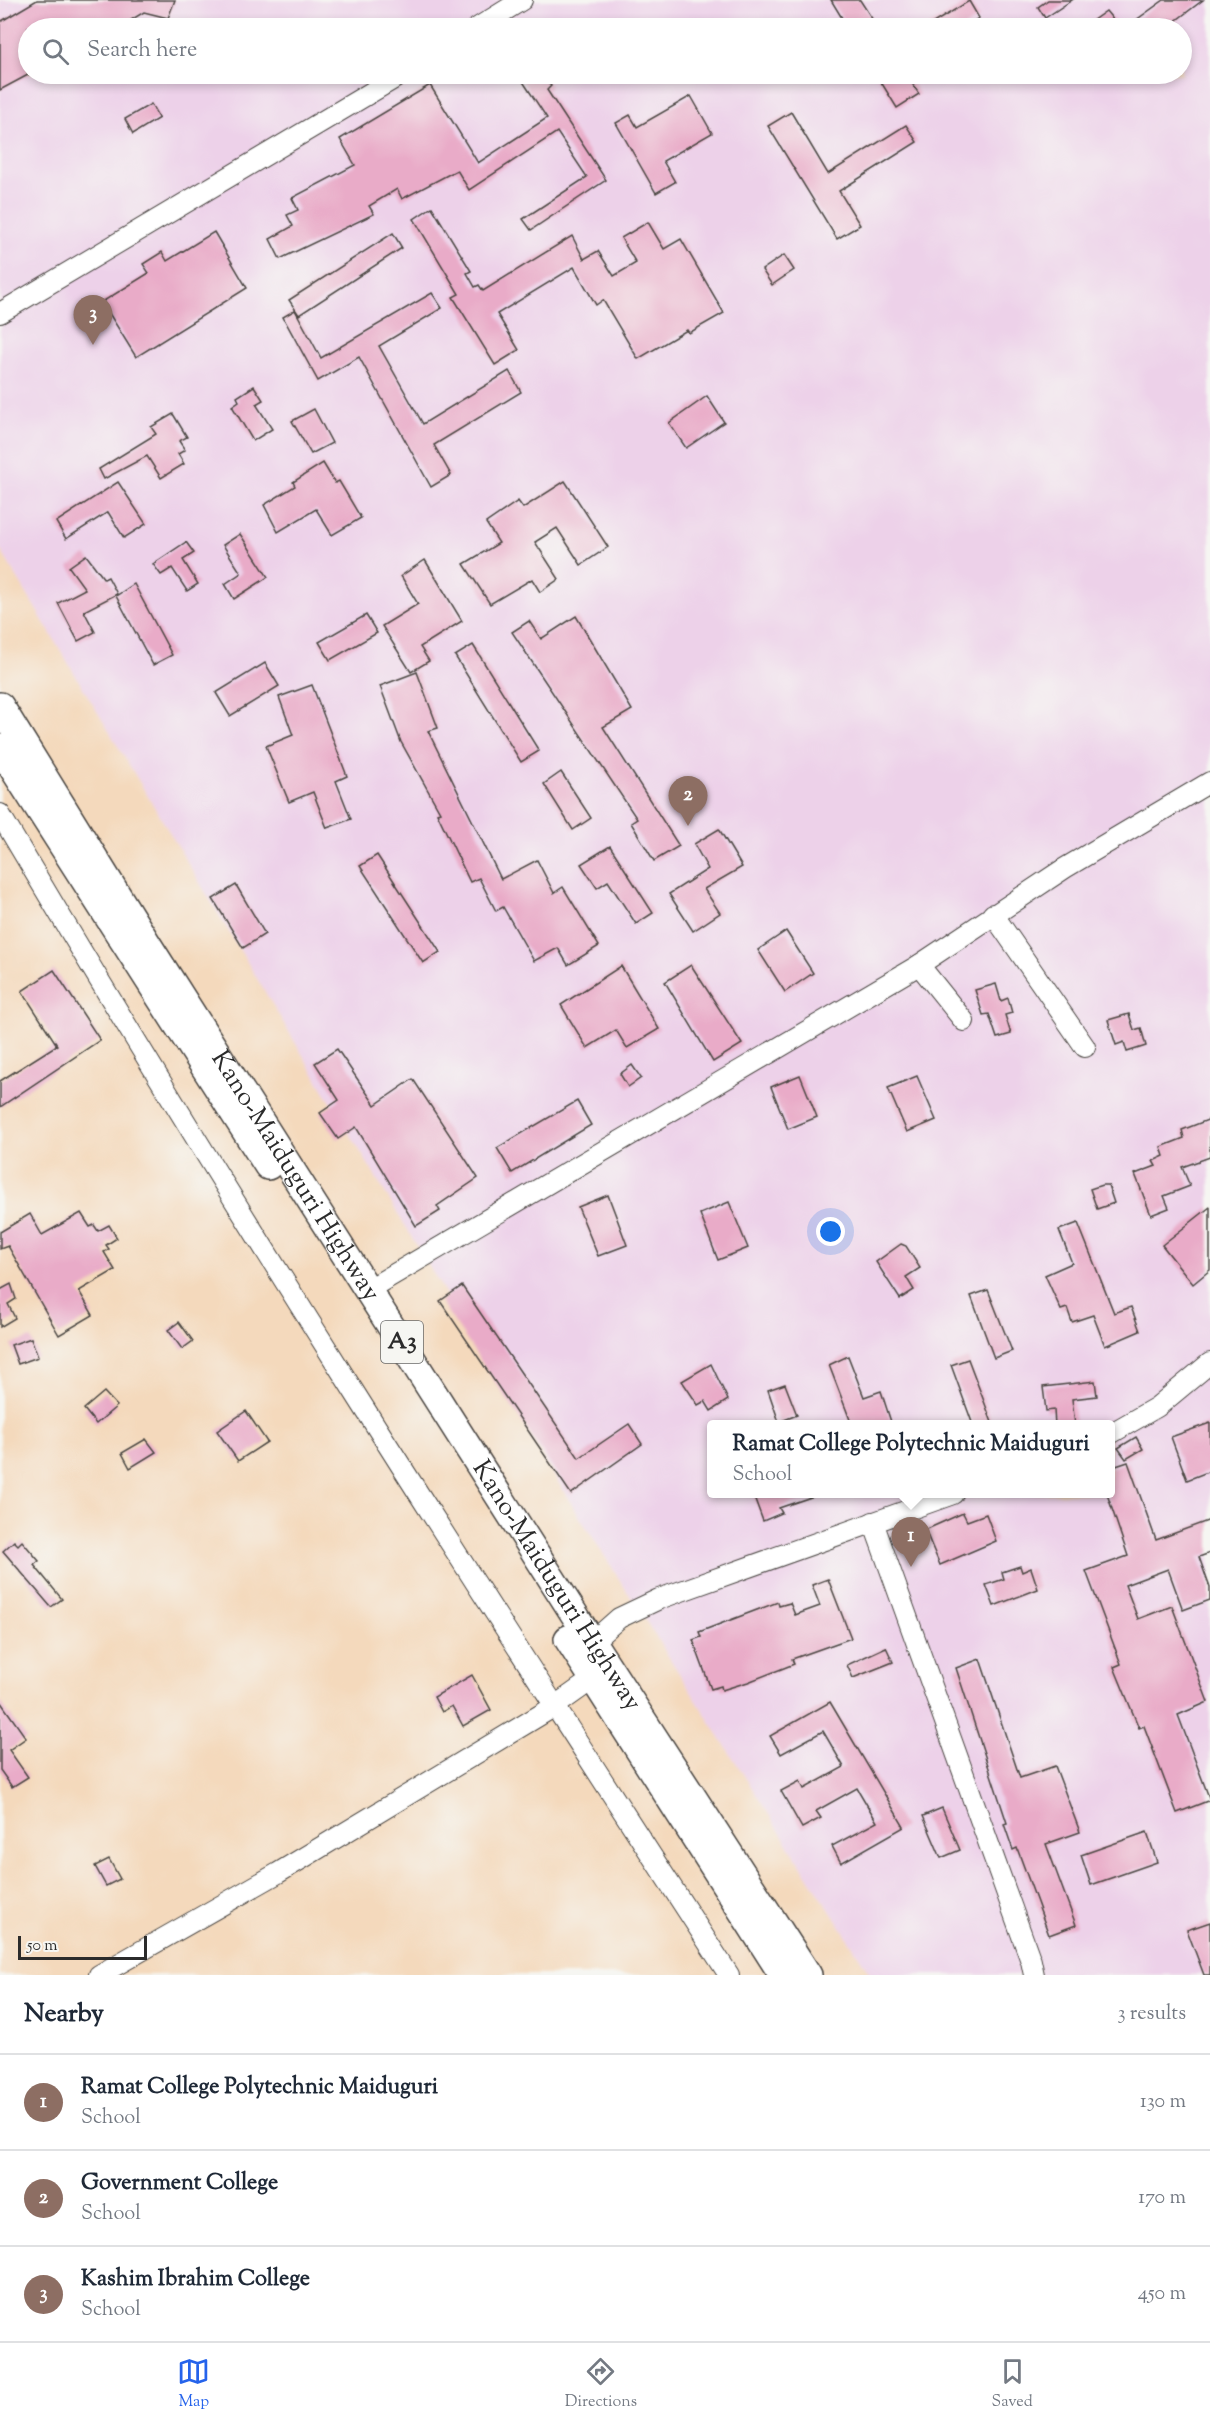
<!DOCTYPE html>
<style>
:root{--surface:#fff;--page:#f6f6f7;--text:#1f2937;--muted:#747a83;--line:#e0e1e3;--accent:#2563eb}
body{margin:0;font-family:"Sorts Mill Goudy",serif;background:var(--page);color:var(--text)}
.scale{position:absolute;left:18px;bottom:15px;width:129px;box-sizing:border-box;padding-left:6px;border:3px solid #2b2b2b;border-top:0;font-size:16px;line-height:21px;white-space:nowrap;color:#2b2b2b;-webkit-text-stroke:4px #f6f6f2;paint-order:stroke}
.you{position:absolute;left:831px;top:1232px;width:21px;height:21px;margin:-15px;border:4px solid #fff;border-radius:50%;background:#1a73e8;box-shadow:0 0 0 9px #1a73e833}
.badge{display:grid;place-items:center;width:39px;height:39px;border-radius:50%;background:var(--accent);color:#fff;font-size:20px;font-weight:700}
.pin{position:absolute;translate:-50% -50px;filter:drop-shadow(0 2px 3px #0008)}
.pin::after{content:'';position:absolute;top:32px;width:21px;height:18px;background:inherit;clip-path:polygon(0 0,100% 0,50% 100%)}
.popup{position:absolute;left:707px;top:1420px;width:408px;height:78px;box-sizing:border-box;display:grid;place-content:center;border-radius:6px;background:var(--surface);filter:drop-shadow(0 2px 4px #0005);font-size:20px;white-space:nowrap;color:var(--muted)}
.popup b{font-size:22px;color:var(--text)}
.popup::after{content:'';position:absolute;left:50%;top:100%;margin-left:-12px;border:12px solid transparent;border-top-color:var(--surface)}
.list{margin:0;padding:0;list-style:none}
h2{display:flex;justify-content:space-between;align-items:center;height:78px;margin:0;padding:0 24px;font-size:26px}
h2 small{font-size:20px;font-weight:400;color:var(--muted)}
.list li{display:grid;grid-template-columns:39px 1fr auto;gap:18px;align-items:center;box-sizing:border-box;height:96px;padding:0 24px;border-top:2px solid var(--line)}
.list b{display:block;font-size:22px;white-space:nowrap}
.list p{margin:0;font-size:20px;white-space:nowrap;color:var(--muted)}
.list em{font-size:20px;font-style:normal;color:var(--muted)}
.icon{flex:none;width:33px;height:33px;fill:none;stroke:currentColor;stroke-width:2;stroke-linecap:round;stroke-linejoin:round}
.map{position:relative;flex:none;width:1210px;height:1975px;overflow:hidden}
.search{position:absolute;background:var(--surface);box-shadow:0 3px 9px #0003;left:18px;right:18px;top:18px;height:66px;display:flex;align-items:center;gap:15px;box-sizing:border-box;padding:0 21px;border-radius:33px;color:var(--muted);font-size:22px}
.sheet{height:366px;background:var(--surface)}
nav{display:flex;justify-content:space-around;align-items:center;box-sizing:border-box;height:84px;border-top:2px solid var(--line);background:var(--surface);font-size:16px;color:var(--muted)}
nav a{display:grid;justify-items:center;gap:3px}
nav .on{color:var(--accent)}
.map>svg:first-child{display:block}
.built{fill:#edd1e9;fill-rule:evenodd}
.building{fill:#e9abc8}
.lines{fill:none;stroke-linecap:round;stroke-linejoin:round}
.minor-casing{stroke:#494541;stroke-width:22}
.highway-casing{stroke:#494541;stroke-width:30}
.minor{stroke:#fff;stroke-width:20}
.highway{stroke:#fff;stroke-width:27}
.labels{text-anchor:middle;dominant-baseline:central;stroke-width:5;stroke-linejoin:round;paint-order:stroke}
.shield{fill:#f6f6f2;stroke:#686867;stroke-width:1.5}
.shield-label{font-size:24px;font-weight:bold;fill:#2b2b2b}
.street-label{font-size:26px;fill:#2b2b2b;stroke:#f6f6f2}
</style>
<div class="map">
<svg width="1210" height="1975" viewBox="0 0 1210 1975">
<rect width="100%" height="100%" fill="#f6f6f2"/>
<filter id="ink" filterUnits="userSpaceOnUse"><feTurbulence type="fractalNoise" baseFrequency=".0167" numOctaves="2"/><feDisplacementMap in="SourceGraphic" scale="12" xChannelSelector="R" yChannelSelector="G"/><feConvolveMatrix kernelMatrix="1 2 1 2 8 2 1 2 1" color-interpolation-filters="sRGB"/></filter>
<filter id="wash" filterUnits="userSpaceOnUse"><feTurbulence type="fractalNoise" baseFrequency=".008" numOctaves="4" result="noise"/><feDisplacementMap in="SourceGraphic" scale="24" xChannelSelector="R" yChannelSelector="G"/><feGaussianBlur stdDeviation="1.35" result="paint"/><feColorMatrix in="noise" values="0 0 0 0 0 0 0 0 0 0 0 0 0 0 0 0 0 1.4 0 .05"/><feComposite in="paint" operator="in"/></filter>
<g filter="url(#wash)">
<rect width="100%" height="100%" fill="#f4d9bc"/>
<path class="built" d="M0 0H1210V1975H871L569 1500 0 549ZM28 28H1182V74H28ZM712 1424H1110V1494H712Z"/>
<g id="blocks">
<g class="building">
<path d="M37 0H175L168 18 144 12 118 28H28V75L0 90V22Z"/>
<path d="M831 0H860L878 28H848Z"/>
<path d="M1048 0H1072L1045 18 1038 7Z"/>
<path d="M1164 0H1203L1166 28H1125Z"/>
<path d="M969 1 979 18 963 28H925Z"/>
<path d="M1106 11 1120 28H1082Z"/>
<path d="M518 74H542L551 86 547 90 606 180 531 230 523 219 587 177 557 132 469 190 457 170 402 199 397 189 369 206 374 214 280 259 270 239 293 226 287 215 298 210 292 198 355 165 340 139 430 85 478 163 547 118Z"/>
<path d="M876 74H906L919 94 897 108Z"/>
<path d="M691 96 712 133 663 161 675 182 656 193 616 123 630 115 637 127Z"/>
<path d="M151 104 159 118 133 134 125 119Z"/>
<path d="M791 112 828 174 906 125 917 142 839 191 860 225 837 239 768 126Z"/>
<path d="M432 207 471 271 467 273 475 287 479 285 483 291 572 236 584 259 598 251 614 276 636 263 621 238 648 222 664 249 681 239 724 313 689 333 687 330 638 359 603 300 596 305 574 267 497 314 519 350 495 365 453 297 459 294 414 219Z"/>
<path d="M214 232 247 288 136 357 102 302 149 273 143 264 162 252 167 261Z"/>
<path d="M393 233 402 248 299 315 289 300Z"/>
<path d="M784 255 794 270 772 285 762 270Z"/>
<path d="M432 293 442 308 379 346 423 424 509 371 521 392 434 445 451 475 431 487 359 357 318 381 283 317 295 310 321 358Z"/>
<path d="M254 386 263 400 256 404 272 429 253 441 232 406 239 401 237 397Z"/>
<path d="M707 396 724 422 686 448 669 423Z"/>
<path d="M314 409 332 443 311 454 292 421Z"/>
<path d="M173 414 187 437 179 441 185 450 178 454 184 464 161 478 147 456 104 479 99 469 156 434 151 427Z"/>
<path d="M323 463 335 483 339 481 361 518 332 535 316 509 278 532 264 505 295 486 293 482Z"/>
<path d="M565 481 608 547 581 565 557 528 535 542 559 579 540 592 532 579 490 604 464 564 499 543 486 523 518 501 523 508Z"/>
<path d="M118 482 146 524 124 538 108 512 66 539 56 522Z"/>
<path d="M240 534 268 577 234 599 225 584 241 573 223 545Z"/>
<path d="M186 542 194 553 183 560 198 584 187 591 172 568 161 575 153 564Z"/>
<path d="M86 555 104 579 108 577 117 594 84 611 95 632 78 641 58 603 85 589 69 567Z"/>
<path d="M425 560 462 621 420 647 429 661 411 672 382 626 418 604 401 576Z"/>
<path d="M134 584 172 655 153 665 116 596Z"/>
<path d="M366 615 377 633 330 660 319 642Z"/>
<path d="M576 616 632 710 603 727 679 846 654 861 631 823 637 819 512 632 529 621 541 639Z"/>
<path d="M473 645 539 751 521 762 455 656Z"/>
<path d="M265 663 279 686 230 716 216 693Z"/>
<path d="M417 672 438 728 428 731 501 879 537 860 554 893 563 887 599 946 568 965 558 948 534 961 503 907 496 911 479 878 470 882 437 813 440 812 401 742 380 686Z"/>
<path d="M312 685 347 776 336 781 351 819 327 828 313 792 289 802 266 746 293 735 279 697Z"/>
<path d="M561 772 591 818 573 830 544 784Z"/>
<path d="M719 829 742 867 704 889 720 913 693 931 669 894 708 869 694 844Z"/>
<path d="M610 846 653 913 636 924 608 881 597 888 581 864Z"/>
<path d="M377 855 440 952 423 963 360 866Z"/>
<path d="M236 885 265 934 243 948 213 899Z"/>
<path d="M786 931 813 973 785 992 758 950Z"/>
<path d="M691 965 742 1044 713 1062 665 982Z"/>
<path d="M621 966 659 1029 627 1048 616 1030 587 1048 561 1005Z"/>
<path d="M54 970 100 1040 0 1107V1081L57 1045 22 991Z"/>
<path d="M996 984 1001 1001 1008 998 1012 1013 1005 1015 1011 1034 997 1038 989 1014 983 1015 975 990Z"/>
<path d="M1129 1014 1134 1030 1141 1028 1146 1046 1127 1052 1124 1042 1116 1045 1108 1020Z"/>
<path d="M337 1049 375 1105 413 1079 478 1178 437 1206 440 1211 416 1226 356 1127 338 1139 320 1113 339 1100 315 1063Z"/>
<path d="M632 1065 641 1078 628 1087 620 1074Z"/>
<path d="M800 1075 817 1117 788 1129 771 1087Z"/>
<path d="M917 1076 936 1120 907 1132 888 1088Z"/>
<path d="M577 1101 591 1125 512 1173 497 1148Z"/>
<path d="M1210 1119V1157L1182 1167 1190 1186 1164 1196 1169 1208 1151 1215 1135 1174 1156 1166 1153 1161 1164 1156 1161 1147 1184 1138 1182 1130Z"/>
<path d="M1102 1185H1108L1114 1203 1097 1209 1090 1189Z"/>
<path d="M608 1195 627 1245 598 1256 578 1207Z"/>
<path d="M729 1202 748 1248 718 1260 700 1214Z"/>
<path d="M1210 1207V1270L1193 1284 1162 1245Z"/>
<path d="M81 1213 90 1227 94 1225 98 1231 109 1225 117 1238 106 1245 109 1249 104 1252 115 1270 79 1291 93 1315 59 1335 8 1246 0 1249V1232L30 1214 42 1235Z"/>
<path d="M1078 1223 1114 1313 1131 1307 1140 1331 1105 1346 1093 1315 1072 1322 1067 1308 1061 1310 1045 1275 1072 1263 1059 1230Z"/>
<path d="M901 1244 906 1246 920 1268 906 1277 914 1290 900 1299 876 1262Z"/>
<path d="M11 1284 16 1299 8 1304 15 1318 0 1327V1290Z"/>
<path d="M462 1286 579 1458 629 1424 642 1444 571 1494 440 1301Z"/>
<path d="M988 1290 1012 1351 994 1358 971 1296Z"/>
<path d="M179 1322 193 1341 182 1349 168 1330Z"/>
<path d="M31 1338 38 1357 18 1364 11 1345Z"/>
<path d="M848 1356 864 1397 881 1391 892 1425H852L829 1365Z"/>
<path d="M968 1359 993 1425H973L951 1365Z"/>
<path d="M711 1364 728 1400 711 1411 705 1401 698 1405 682 1381Z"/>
<path d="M1095 1381 1097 1396 1072 1399 1075 1425H1055L1054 1410 1046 1411 1043 1387Z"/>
<path d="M785 1384 797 1415 779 1422 768 1390Z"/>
<path d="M104 1392 117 1406 96 1424 84 1409Z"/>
<path d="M246 1411 267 1442 238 1461 217 1431Z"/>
<path d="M1210 1423V1471L1187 1480 1171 1437Z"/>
<path d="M1136 1437 1143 1449 1126 1459 1118 1448Z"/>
<path d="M146 1439 156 1452 130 1468 122 1453Z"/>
<path d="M1128 1462 1156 1540 1210 1520V1553L1199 1557 1210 1588V1600L1183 1610 1168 1569 1125 1585 1138 1619 1172 1606 1208 1702 1178 1715 1210 1800 1177 1813 1144 1726 1139 1728 1114 1667 1121 1664 1086 1571 1128 1556 1107 1494H1110V1468Z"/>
<path d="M753 1494H813L814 1496 779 1508 782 1513 763 1521Z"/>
<path d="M963 1513 967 1521 986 1514 996 1541 940 1565 925 1530Z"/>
<path d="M14 1541 18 1545 22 1541 39 1561 34 1565 62 1599 51 1607 3 1551Z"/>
<path d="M1020 1566 1022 1572 1031 1568 1038 1589 994 1606 986 1585 1004 1579 1002 1572Z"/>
<path d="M828 1579 851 1638 792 1659 794 1664 748 1682 722 1690 721 1686 711 1689 693 1640 701 1637 699 1632 778 1602 779 1606 790 1603 795 1615 820 1606 812 1585Z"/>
<path d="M886 1647 893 1662 853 1678 847 1665Z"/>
<path d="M980 1659 1020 1778 1055 1766 1080 1832 1046 1844 1076 1925 1049 1935 1017 1848 1013 1850 1004 1824 1007 1823 956 1668Z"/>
<path d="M472 1675 491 1710 463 1726 452 1706 442 1712 434 1697Z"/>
<path d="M0 1701 26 1738 9 1750 28 1777 12 1787 0 1770Z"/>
<path d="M830 1702 904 1827 841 1863 832 1846 877 1822 857 1788 816 1811 821 1818 802 1828 781 1791 800 1781 804 1789 844 1767 823 1731 781 1754 770 1736Z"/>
<path d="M942 1808 960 1850 941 1858 923 1816Z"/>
<path d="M1147 1832 1157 1862 1091 1885 1081 1855Z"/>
<path d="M109 1859 120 1879 106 1886 95 1866Z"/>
<path d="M1210 1922V1975H1204L1187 1930Z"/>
</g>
</g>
</g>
<g filter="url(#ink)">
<use href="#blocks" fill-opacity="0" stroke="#494541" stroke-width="1.5"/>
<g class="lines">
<g class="minor-casing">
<g id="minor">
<path d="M477 28 522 0"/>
<path d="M0 313 402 74"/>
<path d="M0 814C232 1207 480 1592 729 1975"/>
<path d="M993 914 1085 1047"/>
<path d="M919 965 964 1021"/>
<path d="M369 1289 919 965 1065 868 1210 782"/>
<path d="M1110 1434 1157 1407 1210 1363"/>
<path d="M873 1522 1031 1961 1034 1975"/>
<path d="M592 1642 619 1618 659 1599 953 1494"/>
<path d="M99 1975 278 1873 555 1706 593 1679"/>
</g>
</g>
<g class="highway-casing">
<g id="highway">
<path id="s1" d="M0 706 148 945 592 1642 808 1975"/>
<path d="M0 748 268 1166"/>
<path d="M568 1639 783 1975"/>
</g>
</g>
<use href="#minor" class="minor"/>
<use href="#highway" class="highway"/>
</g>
</g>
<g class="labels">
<rect class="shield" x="381" y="1321" width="42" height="42" rx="4.5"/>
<g class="shield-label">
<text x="402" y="1342">A3</text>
</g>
<g class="street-label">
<text stroke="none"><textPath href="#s1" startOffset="555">Kano-Maiduguri Highway</textPath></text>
<text stroke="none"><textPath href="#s1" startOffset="1041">Kano-Maiduguri Highway</textPath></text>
</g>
</g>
</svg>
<div class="scale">50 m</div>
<div class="you"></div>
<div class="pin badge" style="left:911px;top:1567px;background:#8d6e63">1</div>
<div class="popup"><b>Ramat College Polytechnic Maiduguri</b>School</div>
<div class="pin badge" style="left:688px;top:826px;background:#8d6e63">2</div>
<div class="pin badge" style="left:93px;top:345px;background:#8d6e63">3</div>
<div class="search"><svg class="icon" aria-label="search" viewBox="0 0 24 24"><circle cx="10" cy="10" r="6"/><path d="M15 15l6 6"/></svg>Search here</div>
</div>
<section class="sheet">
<h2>Nearby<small>3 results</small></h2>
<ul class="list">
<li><span class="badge" style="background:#8d6e63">1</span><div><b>Ramat College Polytechnic Maiduguri</b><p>School</p></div><em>130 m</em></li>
<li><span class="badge" style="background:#8d6e63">2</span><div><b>Government College</b><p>School</p></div><em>170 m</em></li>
<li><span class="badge" style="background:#8d6e63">3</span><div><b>Kashim Ibrahim College</b><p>School</p></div><em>450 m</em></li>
</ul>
</section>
<nav>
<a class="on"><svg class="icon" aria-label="map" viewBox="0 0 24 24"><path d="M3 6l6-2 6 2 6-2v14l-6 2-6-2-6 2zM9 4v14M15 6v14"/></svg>Map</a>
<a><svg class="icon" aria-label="directions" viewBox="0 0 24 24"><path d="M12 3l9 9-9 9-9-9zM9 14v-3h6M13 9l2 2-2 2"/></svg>Directions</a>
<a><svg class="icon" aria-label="saved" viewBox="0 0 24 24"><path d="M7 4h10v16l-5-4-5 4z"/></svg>Saved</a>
</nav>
